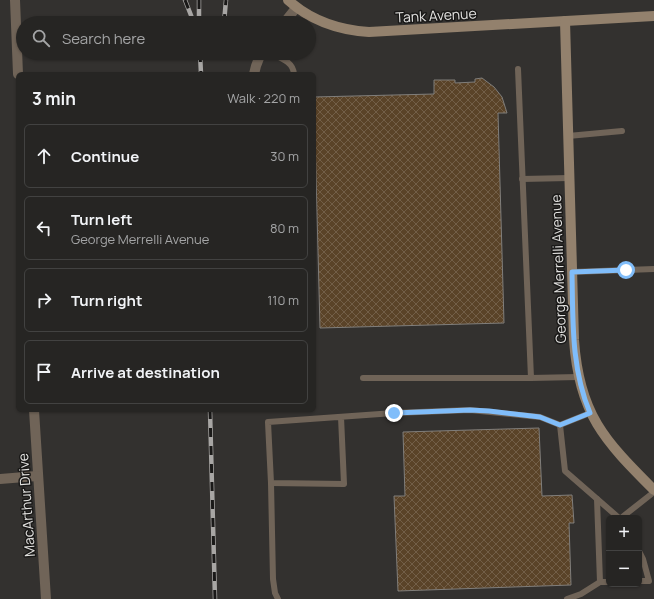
<!DOCTYPE html>
<meta charset="utf-8">
<style>
:root{--surface:#262523;--page:#323130;--text:#f1f3f6;--muted:#a4a5a6;--line:#424241}
body{margin:0;font-family:Manrope,sans-serif;background:var(--page);color:var(--text)}
.controls{position:absolute;right:12px;bottom:12px;display:grid;overflow:hidden;border-radius:6px;box-shadow:0 1px 3px #0004}
.controls button{width:36px;height:36px;display:grid;place-items:center;padding:0;border:0;border-bottom:1px solid var(--line);background:var(--surface);color:var(--text);font:20px sans-serif}
.stop{position:absolute;width:12px;height:12px;margin:-9px;border:3px solid #80bdfa;border-radius:50%;background:#fff}
.stop.end{background:#80bdfa;border-color:#fff;box-shadow:0 1px 4px #0008}
.list{margin:0;padding:0;list-style:none}
h2{display:flex;justify-content:space-between;align-items:center;height:52px;margin:0;padding:0 16px;font-size:17px}
h2 small{font-size:13px;font-weight:400;color:var(--muted)}
.list li{display:grid;grid-template-columns:26px 1fr auto;gap:12px;align-items:center;box-sizing:border-box;height:64px;margin:0 8px 8px;padding:0 8px;border:1px solid var(--line);border-radius:6px}
.list b{display:block;font-size:15px;white-space:nowrap}
.list p{margin:0;font-size:13px;white-space:nowrap;color:var(--muted)}
.list em{font-size:13px;font-style:normal;color:var(--muted)}
.icon{flex:none;width:22px;height:22px;fill:none;stroke:currentColor;stroke-width:2;stroke-linecap:round;stroke-linejoin:round}
.map{position:relative;flex:none;width:654px;height:599px;overflow:hidden}
.search{position:absolute;background:var(--surface);box-shadow:0 1px 3px #0004;left:16px;top:16px;width:300px;height:44px;display:flex;align-items:center;gap:10px;box-sizing:border-box;padding:0 14px;border-radius:22px;color:var(--muted);font-size:15px}
.panel{position:absolute;background:var(--surface);box-shadow:0 1px 3px #0004;left:16px;top:72px;width:300px;height:340px;border-radius:6px}
.map>svg:first-child{display:block}
.building{fill:url(#building-cross-hatch);stroke:#807e7b}
.lines{fill:none;stroke-linecap:round;stroke-linejoin:round}
.lane{stroke:#706458;stroke-width:6}
.street{stroke:#706458;stroke-width:10}
.secondary{stroke:#93816d;stroke-width:10}
.rail-casing{stroke:#a8a6a4;stroke-width:4.5}
.rail{stroke:#1a1918;stroke-width:3;stroke-dasharray:9;stroke-linecap:butt}
.route{stroke:#80bdfa;stroke-width:5}
.labels{text-anchor:middle;dominant-baseline:central;stroke-width:3;stroke-linejoin:round;paint-order:stroke}
.street-label{font-size:14px;fill:#e3e2e0;stroke:#1a1918}
</style>
<div class="map">
<svg width="654" height="599" viewBox="0 0 654 599">
<defs>
<pattern id="building-cross-hatch" width="8" height="8" patternUnits="userSpaceOnUse"><rect width="8" height="8" fill="#5a4328"/><path d="M0 0l8 8M0 8l8-8" fill="none" stroke="#725e47"/></pattern>
</defs>
<rect width="100%" height="100%" fill="#33312f"/>
<g class="building">
<path d="M482 78 494 87 502 97 507 113H498L504 323 320 328 314 97 434 94V80H455V83L475 82V79Z"/>
<path d="M539 428 542 496 572 495 574 523H569L571 585 398 591 394 496H405L403 432Z"/>
</g>
<g class="lines">
<g class="lane">
<path d="M270 53C280 58 293 61 294 74"/>
<path d="M518 69 531 378 578 377"/>
<path d="M568 136 622 131"/>
<path d="M522 179 569 178"/>
<path d="M572 272 654 269"/>
<path d="M363 378H531"/>
<path d="M341 417 344 484 271 483 268 422 394 413 470 410 540 417 560 425 590 413"/>
<path d="M560 425 565 471 619 518"/>
<path d="M271 483 273 579 275 593 278 599"/>
<path d="M597 499 600 582H609"/>
<path d="M621 518 654 492"/>
<path d="M639 551 643 559 649 581H639"/>
<path d="M567 599 581 594 600 582"/>
</g>
<g class="street">
<path d="M15 0 18 74"/>
<path d="M284 23 296 8"/>
<path d="M254 74 256 66 261 53"/>
<path d="M34 410 46 599"/>
<path d="M0 479 37 476"/>
</g>
<g class="secondary">
<path d="M288 0C311 21 339 30 369 32L654 16"/>
<path d="M565 21 574 340C579 414 604 440 654 490"/>
</g>
<g class="rail-casing">
<g id="rail">
<path d="M185 0 194 23"/>
<path d="M199 0V23"/>
<path d="M224 23 226 0"/>
<path d="M200 53 201 74"/>
<path d="M223 56V53"/>
<path d="M210 410 215 599"/>
</g>
</g>
<use href="#rail" class="rail"/>
</g>
<g class="lines">
<path class="route" d="M394 413 470 410 489 411 540 417 560 425 590 413C571 368 573 320 572 272L626 270"/>
</g>
<g class="labels">
<g class="street-label">
<text transform="translate(436 15) rotate(-3)">Tank Avenue</text>
<text transform="translate(558 269) rotate(-92)">George Merrelli Avenue</text>
<text transform="translate(26 505) rotate(-94)">MacArthur Drive</text>
</g>
</g>
</svg>
<div class="controls">
<button>+</button>
<button>−</button>
</div>
<div class="stop" style="left:626px;top:270px"></div>
<div class="stop end" style="left:394px;top:413px"></div>
<div class="search"><svg class="icon" aria-label="search" viewBox="0 0 24 24"><circle cx="10" cy="10" r="6"/><path d="M15 15l6 6"/></svg>Search here</div>
<section class="panel">
<h2>3 min<small>Walk · 220 m</small></h2>
<ul class="list">
<li><svg class="icon" aria-label="ahead" viewBox="0 0 24 24"><path d="M12 20V5M6 11l6-6 6 6"/></svg><div><b>Continue</b></div><em>30 m</em></li>
<li><svg class="icon" aria-label="left" viewBox="0 0 24 24"><path d="M17 20v-9H6M10 6l-5 5 5 5"/></svg><div><b>Turn left</b><p>George Merrelli Avenue</p></div><em>80 m</em></li>
<li><svg class="icon" aria-label="right" viewBox="0 0 24 24"><path d="M7 20v-9h11M14 6l5 5-5 5"/></svg><div><b>Turn right</b></div><em>110 m</em></li>
<li><svg class="icon" aria-label="arrive" viewBox="0 0 24 24"><path d="M6 21V4h12l-3 4 3 4H6"/></svg><div><b>Arrive at destination</b></div></li>
</ul>
</section>
</div>
